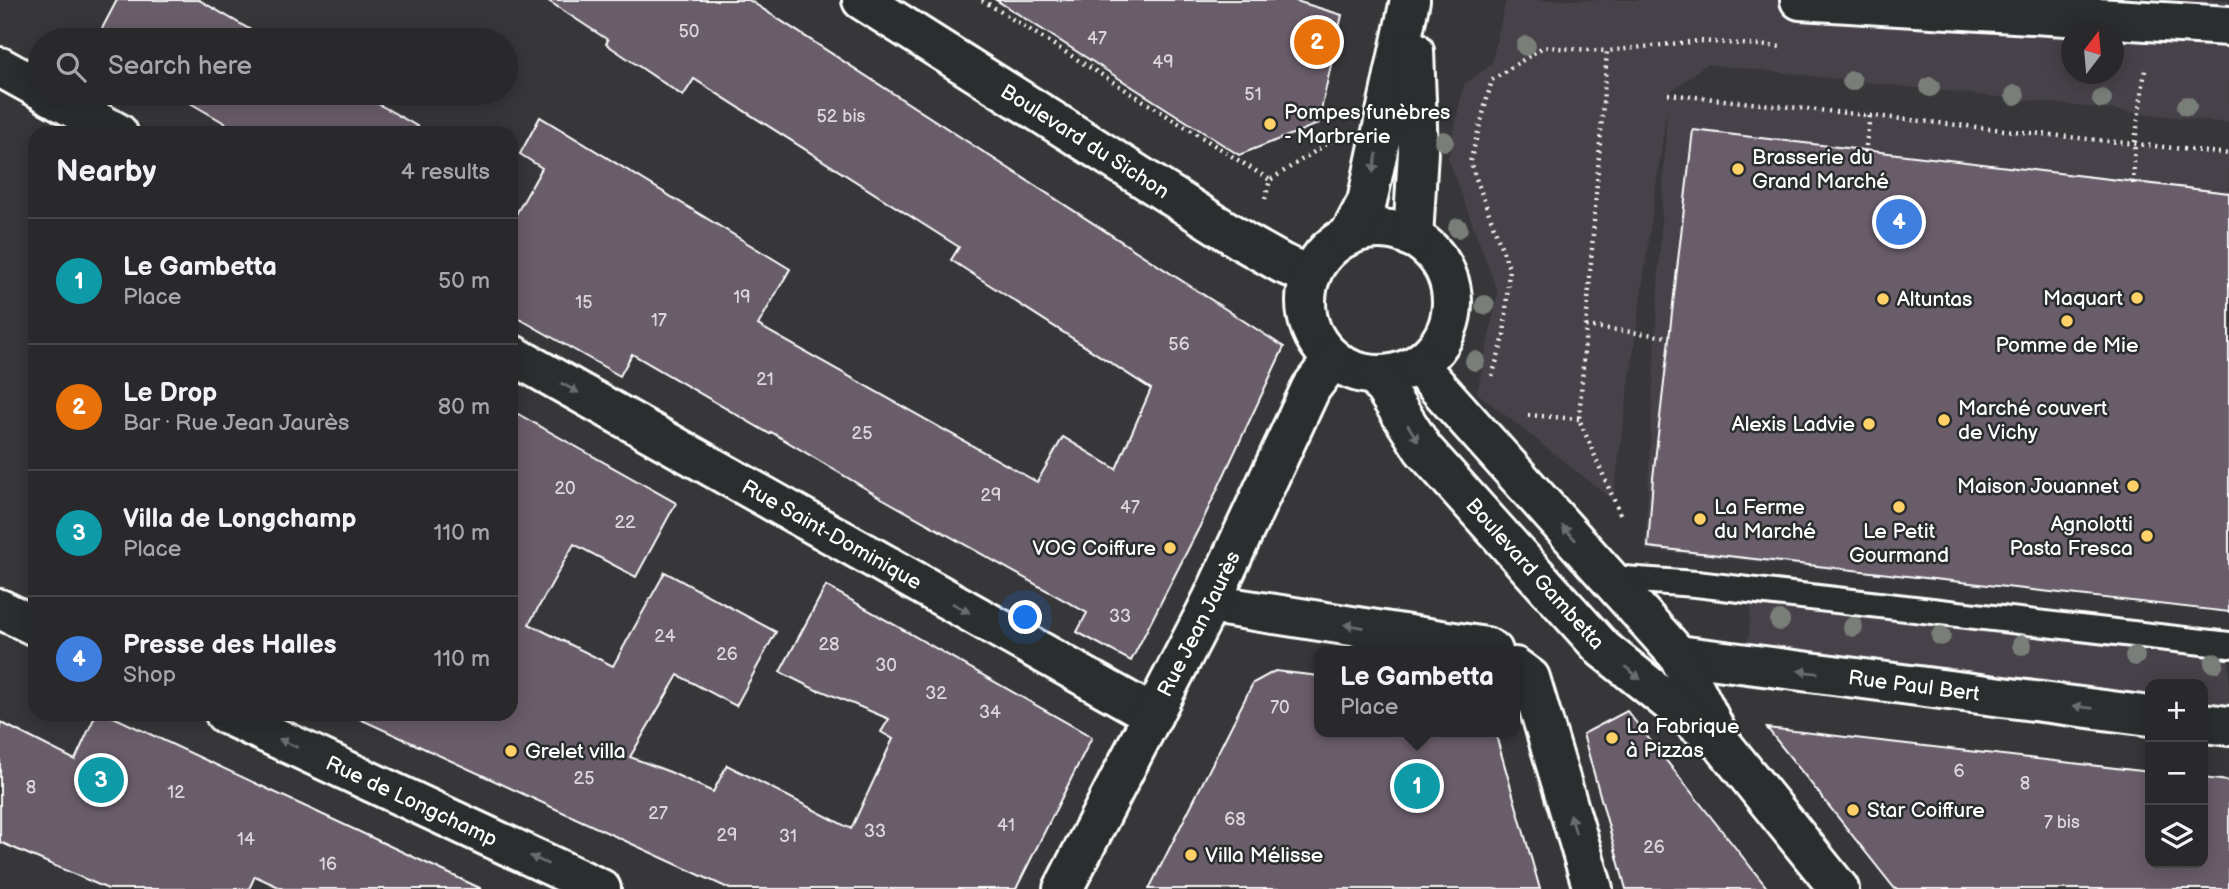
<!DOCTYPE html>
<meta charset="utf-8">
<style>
:root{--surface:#29292c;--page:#313134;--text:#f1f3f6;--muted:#a5a6a9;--line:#454548;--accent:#ffd166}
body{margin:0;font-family:"Balsamiq Sans",sans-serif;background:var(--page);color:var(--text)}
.controls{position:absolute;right:21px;bottom:21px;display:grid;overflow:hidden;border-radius:14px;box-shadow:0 4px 18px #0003}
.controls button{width:63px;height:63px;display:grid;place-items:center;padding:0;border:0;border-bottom:2px solid var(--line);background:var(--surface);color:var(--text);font:35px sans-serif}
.compass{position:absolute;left:2061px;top:21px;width:63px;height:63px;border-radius:50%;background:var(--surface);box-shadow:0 4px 18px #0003;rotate:16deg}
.you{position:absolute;left:1026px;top:618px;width:24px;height:24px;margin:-18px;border:5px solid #fff;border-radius:50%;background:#1a73e8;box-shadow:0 0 0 10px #1a73e833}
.badge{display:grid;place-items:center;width:46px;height:46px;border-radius:50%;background:var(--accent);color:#fff;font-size:23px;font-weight:700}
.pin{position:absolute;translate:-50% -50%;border:4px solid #fff;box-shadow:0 2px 7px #0006}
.popup{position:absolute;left:1314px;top:646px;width:206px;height:91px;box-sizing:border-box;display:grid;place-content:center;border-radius:14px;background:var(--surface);filter:drop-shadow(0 2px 5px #0005);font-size:23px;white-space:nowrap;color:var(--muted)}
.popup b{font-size:26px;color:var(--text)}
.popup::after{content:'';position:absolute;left:50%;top:100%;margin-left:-14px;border:14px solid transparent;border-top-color:var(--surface)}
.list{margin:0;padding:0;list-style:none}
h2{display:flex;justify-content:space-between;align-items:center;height:91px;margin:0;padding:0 28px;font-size:30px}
h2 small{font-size:23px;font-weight:400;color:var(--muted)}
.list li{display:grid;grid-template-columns:46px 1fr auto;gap:21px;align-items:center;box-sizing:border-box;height:126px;padding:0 28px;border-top:2px solid var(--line)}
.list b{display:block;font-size:26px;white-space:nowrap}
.list p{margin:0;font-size:23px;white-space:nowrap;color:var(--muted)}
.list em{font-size:23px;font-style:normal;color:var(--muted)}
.icon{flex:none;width:38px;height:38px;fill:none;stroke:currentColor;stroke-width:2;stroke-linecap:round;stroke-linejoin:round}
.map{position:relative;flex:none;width:2229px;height:889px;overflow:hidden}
.search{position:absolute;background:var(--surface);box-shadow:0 4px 18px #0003;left:28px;top:28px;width:490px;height:77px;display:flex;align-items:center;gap:18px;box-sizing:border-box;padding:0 24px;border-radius:38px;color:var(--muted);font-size:26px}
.panel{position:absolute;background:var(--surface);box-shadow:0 4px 18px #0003;left:28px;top:126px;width:490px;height:595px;border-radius:21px}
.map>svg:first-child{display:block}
.built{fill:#464249;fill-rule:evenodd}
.building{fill:#695d6b;stroke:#fff;stroke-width:2}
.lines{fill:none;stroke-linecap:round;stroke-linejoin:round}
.lane-casing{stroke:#fff;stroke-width:30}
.street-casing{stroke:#fff;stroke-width:44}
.secondary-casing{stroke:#fff;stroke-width:44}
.path{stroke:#fff;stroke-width:4.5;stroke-dasharray:2 5;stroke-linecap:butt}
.lane{stroke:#2a2d2e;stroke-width:24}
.street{stroke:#2a2d2e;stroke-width:38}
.secondary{stroke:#2a2d2e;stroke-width:38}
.tree{fill:#7a7e79}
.oneway{fill:#6a6c6d}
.poi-dot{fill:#ffd166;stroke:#2a2d2e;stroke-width:2.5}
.labels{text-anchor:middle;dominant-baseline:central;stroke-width:5;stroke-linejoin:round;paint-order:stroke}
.number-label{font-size:18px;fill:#dad6da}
.poi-label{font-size:21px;fill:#fff;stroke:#2a2d2e;text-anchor:start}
.street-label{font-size:21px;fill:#fff;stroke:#2a2d2e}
</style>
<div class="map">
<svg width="2229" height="889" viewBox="0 0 2229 889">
<rect width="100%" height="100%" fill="#37373a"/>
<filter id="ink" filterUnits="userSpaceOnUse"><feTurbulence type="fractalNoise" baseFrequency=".0143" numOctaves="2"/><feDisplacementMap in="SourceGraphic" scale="14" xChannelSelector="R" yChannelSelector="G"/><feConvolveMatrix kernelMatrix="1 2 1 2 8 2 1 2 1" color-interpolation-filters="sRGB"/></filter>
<g filter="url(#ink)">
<g class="built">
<path d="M1506 0H2229V123L1706 64 1669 93 2229 156V612L1645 550 1667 106 1613 500 1477 393 1498 293 1448 158 1464 84 1491 65ZM2072 32H2114V74H2072Z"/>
<path d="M1751 606 2229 651V733L2203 731V684H2150V725L1745 683Z"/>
</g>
<g class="building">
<path d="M117 0H199L268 40H96Z"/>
<path d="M547 0H749L1284 347 1202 522 1131 661 1077 632 1087 613 878 496 771 432 770 434 632 354 620 376 511 314V223L542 168 520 154 540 117 790 269 758 325 1037 482 1063 437 1116 469 1151 389 951 260 959 247 694 79 683 96 606 44 608 40Z"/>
<path d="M996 0H1293L1342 15 1318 124 1239 155Z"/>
<path d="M173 93H359L429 133H242Z"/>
<path d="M1693 130 2229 193V612L1648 547 1653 478Z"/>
<path d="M511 410 676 503 636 577 574 544 529 624 613 666 665 572 776 632 736 706 678 675 630 757 670 772 713 792 727 765 851 829 893 739 881 732 889 719 820 690 818 691 780 672 826 586 1092 737 1016 889H730L349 714H511Z"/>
<path d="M1275 671 1319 676V732H1495L1540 889H1149L1253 683Z"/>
<path d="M1627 711 1707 812 1768 889H1626L1583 734Z"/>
<path d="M96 714H107L482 889H283L255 876 249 889H108L0 842V722L75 760Z"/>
<path d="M1767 728 2150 772V863H2203V778L2229 781V889H1895Z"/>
</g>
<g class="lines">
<g class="lane-casing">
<path id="lane" d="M1609 578 1696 584 2229 645"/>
</g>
<g class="street-casing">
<g id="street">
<path d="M1800 0 2229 26"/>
<path d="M0 67 40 89"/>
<path d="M46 93 118 133"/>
<path id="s1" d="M511 354 1153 715"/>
<path d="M1210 604 1486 647 1493 651"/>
<path d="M0 609 35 626"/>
<path id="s2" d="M1678 655 2150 716"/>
<path d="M1515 667 1530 678 1593 889"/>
<path id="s3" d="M225 714 601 889"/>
<path d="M2203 723 2229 726"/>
</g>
</g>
<g class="secondary-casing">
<g id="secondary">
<path id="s4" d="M862 0 1244 242 1283 264 1311 275"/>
<circle cx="1379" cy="302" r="73"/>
<path d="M1349 236 1367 202 1410 0"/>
<path d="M1413 238 1418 151 1414 51"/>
<path d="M1418 365 1678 655 1717 733"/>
<path id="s5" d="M1377 376 1423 449 1527 565 1603 649 1723 745 1839 889"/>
<path id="s6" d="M1063 889 1210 604 1311 388 1333 359"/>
</g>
</g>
<g class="path">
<path d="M982 0 1270 180"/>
<path d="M1668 94 2229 154"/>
<path d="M1865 153 1870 115"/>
<path d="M2133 184 2135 142 2145 70"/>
<path d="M1265 199 1270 180 1331 141"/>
<path d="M1586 326 1669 337"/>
<path d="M1492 376 1504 337 1509 268 1470 162 1492 80 1543 47 1607 51"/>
<path d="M1528 415 1579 419"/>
<path d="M1620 514 1579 419 1607 51 1699 41 1783 47"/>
</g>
<use href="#lane" class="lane"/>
<use href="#street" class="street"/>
<use href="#secondary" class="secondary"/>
</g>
<g class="tree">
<circle cx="1526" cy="46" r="10"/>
<circle cx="1852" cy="81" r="10"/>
<circle cx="1930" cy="87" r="10"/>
<circle cx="2015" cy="95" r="10"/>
<circle cx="2102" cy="99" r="10"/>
<circle cx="2187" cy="106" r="10"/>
<circle cx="1444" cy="141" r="10"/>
<circle cx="1458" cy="228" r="10"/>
<circle cx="1485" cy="305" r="10"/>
<circle cx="1475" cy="361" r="10"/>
<circle cx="1780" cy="621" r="10"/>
<circle cx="1853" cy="627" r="10"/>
<circle cx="1941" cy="636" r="10"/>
<circle cx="2022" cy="645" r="10"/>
<circle cx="2135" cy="656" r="10"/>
<circle cx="2214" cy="663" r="10"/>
</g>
<defs><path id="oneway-solid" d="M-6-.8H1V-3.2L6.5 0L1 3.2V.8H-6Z" transform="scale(1.75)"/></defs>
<g class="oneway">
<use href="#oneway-solid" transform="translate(1375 163) rotate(102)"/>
<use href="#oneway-solid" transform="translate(570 388) rotate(29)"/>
<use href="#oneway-solid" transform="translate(1413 433) rotate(57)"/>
<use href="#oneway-solid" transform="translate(1569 533) rotate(-132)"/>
<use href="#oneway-solid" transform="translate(961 608) rotate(29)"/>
<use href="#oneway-solid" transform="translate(1354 626) rotate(-171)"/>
<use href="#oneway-solid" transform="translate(1808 672) rotate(-173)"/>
<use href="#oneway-solid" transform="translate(1633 673) rotate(39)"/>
<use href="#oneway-solid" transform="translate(2083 707) rotate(-173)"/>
<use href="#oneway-solid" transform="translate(288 743) rotate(-155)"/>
<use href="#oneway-solid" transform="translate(1573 824) rotate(-107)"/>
<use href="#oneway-solid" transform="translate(539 860) rotate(-155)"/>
</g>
</g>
<g class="poi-dot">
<circle cx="1270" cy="124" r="7"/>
<circle cx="1738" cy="169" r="7"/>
<circle cx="2137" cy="298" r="7"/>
<circle cx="1883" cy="299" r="7"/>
<circle cx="2067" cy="321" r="7"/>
<circle cx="1944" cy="420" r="7"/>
<circle cx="1869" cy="424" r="7"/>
<circle cx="2133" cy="486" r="7"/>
<circle cx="1899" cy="507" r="7"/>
<circle cx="1700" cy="519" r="7"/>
<circle cx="2147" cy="536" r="7"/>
<circle cx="1170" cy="548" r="7"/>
<circle cx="1612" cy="738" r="7"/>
<circle cx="511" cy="751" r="7"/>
<circle cx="1853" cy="810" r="7"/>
<circle cx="1191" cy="855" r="7"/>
</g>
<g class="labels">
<g class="number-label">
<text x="689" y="31">50</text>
<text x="1097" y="38">47</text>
<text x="1163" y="62">49</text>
<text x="1253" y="94">51</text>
<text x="841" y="116">52 bis</text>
<text x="742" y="297">19</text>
<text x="584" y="302">15</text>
<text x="659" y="320">17</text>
<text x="1179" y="344">56</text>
<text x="765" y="379">21</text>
<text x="862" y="433">25</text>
<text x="565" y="488">20</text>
<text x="991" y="495">29</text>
<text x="1130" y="507">47</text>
<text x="625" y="522">22</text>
<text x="1120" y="616">33</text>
<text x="665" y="636">24</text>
<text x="829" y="644">28</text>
<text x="727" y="654">26</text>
<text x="886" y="665">30</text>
<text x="936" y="693">32</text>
<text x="1280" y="707">70</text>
<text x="990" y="712">34</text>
<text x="1959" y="771">6</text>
<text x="584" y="778">25</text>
<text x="2025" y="783">8</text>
<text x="31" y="787">8</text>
<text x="176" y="792">12</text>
<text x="658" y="813">27</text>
<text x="1235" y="819">68</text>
<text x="2062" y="822">7 bis</text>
<text x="1006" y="825">41</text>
<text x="875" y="831">33</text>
<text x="727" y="835">29</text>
<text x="788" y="836">31</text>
<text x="246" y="839">14</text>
<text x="1654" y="847">26</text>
<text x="328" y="864">16</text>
</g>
<g class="poi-label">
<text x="1284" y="112">Pompes funèbres<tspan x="1284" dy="24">- Marbrerie</tspan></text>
<text x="1752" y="157">Brasserie du<tspan x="1752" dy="24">Grand Marché</tspan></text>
<text x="2123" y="298" text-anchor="end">Maquart</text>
<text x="1897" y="299">Altuntas</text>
<text x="2067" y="345" text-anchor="middle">Pomme de Mie</text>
<text x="1958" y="408">Marché couvert<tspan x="1958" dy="24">de Vichy</tspan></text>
<text x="1855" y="424" text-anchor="end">Alexis Ladvie</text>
<text x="2119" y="486" text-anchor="end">Maison Jouannet</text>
<text x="1714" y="507">La Ferme<tspan x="1714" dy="24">du Marché</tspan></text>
<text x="2133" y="524" text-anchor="end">Agnolotti<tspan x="2133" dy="24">Pasta Fresca</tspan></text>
<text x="1899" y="531" text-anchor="middle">Le Petit<tspan x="1899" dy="24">Gourmand</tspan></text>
<text x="1156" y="548" text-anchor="end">VOG Coiffure</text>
<text x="1626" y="726">La Fabrique<tspan x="1626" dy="24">à Pizzas</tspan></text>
<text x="525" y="751">Grelet villa</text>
<text x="1867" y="810">Star Coiffure</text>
<text x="1205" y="855">Villa Mélisse</text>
</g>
<g class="street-label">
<text stroke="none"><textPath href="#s4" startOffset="264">Boulevard du Sichon</textPath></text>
<text stroke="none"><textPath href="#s1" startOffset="368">Rue Saint-Dominique</textPath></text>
<text stroke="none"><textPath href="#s5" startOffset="254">Boulevard Gambetta</textPath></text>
<text stroke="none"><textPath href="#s6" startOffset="298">Rue Jean Jaurès</textPath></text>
<text stroke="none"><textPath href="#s2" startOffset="238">Rue Paul Bert</textPath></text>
<text stroke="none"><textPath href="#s3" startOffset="206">Rue de Longchamp</textPath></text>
</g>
</g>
</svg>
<div class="controls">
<button>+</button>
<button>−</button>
<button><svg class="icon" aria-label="layers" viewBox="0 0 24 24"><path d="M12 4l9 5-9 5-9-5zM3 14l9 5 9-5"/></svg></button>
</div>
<svg class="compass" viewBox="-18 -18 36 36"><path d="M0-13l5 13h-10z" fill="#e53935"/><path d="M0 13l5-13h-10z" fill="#a5a6a9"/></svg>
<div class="you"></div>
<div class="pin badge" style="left:1417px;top:786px;background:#0f9aa8">1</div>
<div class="popup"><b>Le Gambetta</b>Place</div>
<div class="pin badge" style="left:1317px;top:42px;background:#e8710a">2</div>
<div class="pin badge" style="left:101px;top:780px;background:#0f9aa8">3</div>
<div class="pin badge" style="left:1899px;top:222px;background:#3f7fe0">4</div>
<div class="search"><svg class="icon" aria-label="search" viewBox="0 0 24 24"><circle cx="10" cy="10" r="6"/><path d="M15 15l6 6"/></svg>Search here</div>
<section class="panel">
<h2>Nearby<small>4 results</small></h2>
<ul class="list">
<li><span class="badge" style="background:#0f9aa8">1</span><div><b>Le Gambetta</b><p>Place</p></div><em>50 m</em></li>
<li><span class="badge" style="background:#e8710a">2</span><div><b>Le Drop</b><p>Bar · Rue Jean Jaurès</p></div><em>80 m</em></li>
<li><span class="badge" style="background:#0f9aa8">3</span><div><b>Villa de Longchamp</b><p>Place</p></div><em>110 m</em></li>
<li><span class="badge" style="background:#3f7fe0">4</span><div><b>Presse des Halles</b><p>Shop</p></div><em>110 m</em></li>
</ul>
</section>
</div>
